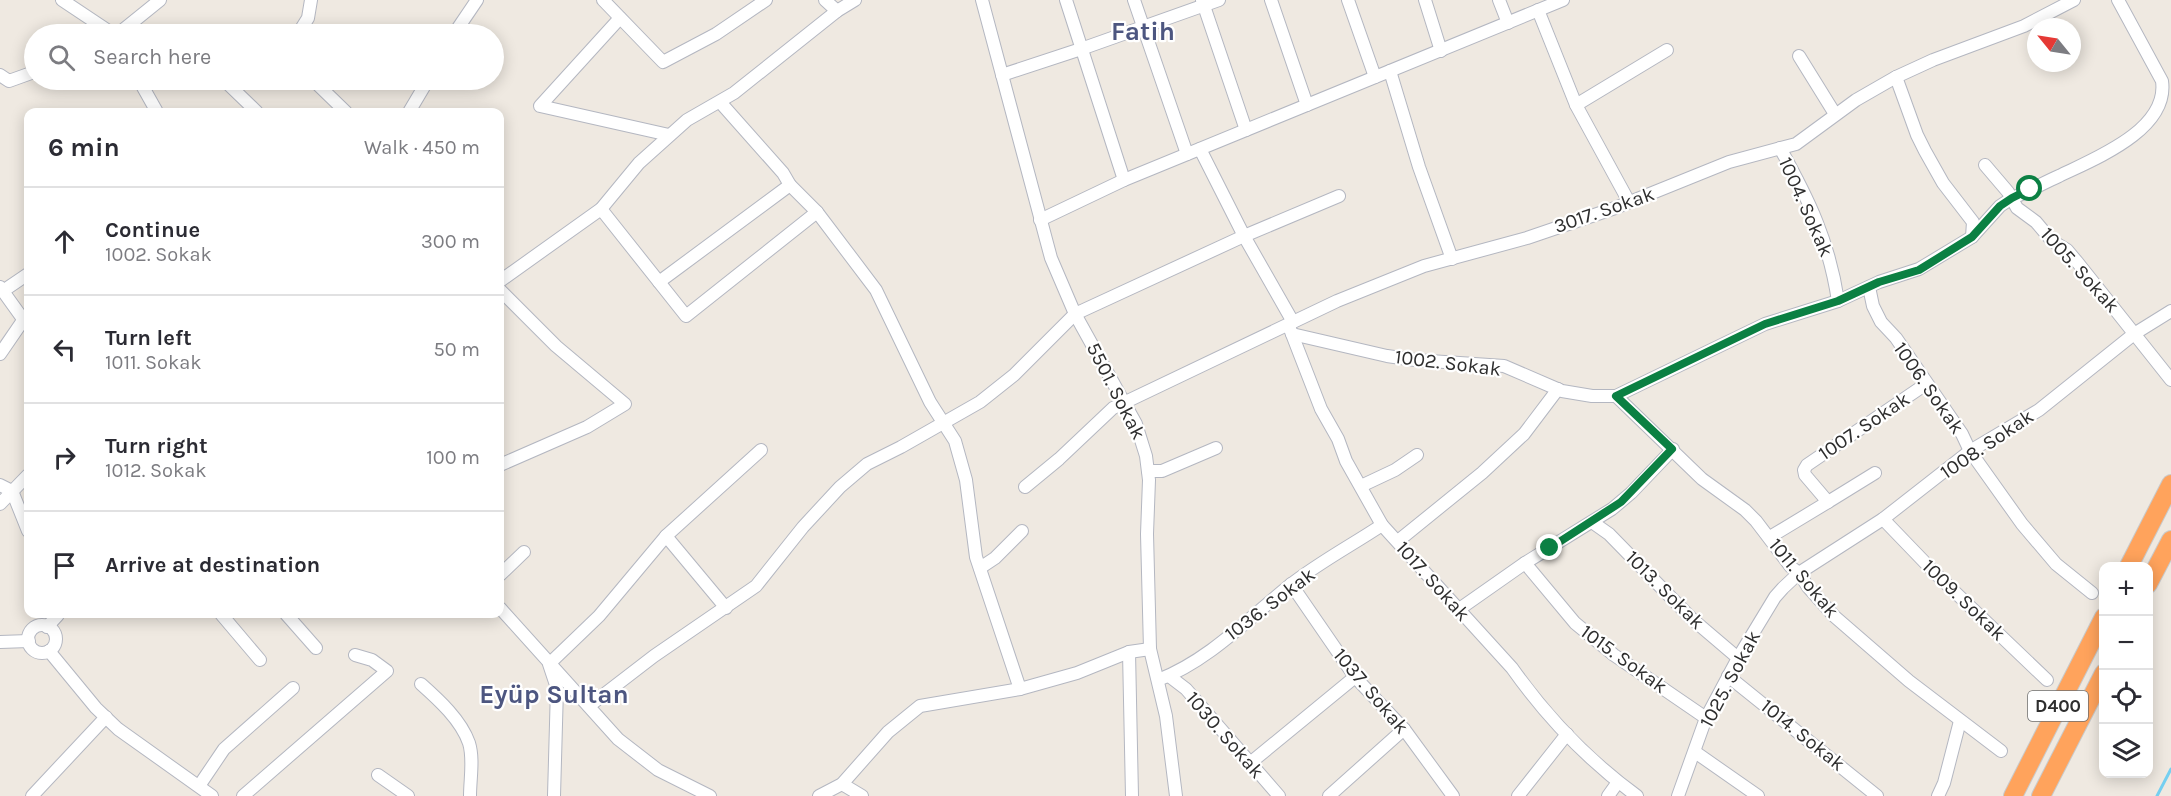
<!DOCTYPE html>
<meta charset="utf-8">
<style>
:root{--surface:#fff;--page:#f7f7f7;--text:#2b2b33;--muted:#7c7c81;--line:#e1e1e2}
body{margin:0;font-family:Karla,sans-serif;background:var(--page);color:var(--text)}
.controls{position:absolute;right:18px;bottom:18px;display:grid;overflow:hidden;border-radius:12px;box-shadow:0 3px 15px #0003}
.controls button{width:54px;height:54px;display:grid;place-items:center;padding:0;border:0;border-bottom:2px solid var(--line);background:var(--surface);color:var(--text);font:30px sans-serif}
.compass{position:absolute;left:2027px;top:18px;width:54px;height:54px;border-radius:50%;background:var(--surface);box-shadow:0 3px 15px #0003;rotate:300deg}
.stop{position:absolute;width:18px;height:18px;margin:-14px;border:4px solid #0b8043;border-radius:50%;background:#fff}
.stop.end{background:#0b8043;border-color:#fff;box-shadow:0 2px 6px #0008}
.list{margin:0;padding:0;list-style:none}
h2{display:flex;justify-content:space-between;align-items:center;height:78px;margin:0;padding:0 24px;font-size:26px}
h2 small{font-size:20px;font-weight:400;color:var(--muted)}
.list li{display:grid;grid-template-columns:39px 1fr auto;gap:18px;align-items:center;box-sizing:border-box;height:108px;padding:0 24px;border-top:2px solid var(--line)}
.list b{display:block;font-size:22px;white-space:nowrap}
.list p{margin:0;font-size:20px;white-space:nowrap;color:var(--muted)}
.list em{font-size:20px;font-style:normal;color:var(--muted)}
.icon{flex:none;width:33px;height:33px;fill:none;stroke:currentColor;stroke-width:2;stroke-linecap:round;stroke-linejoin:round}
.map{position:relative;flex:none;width:2171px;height:796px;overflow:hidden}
.search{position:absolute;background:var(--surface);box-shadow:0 3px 15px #0003;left:24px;top:24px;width:480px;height:66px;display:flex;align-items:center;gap:15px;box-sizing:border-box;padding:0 21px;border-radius:33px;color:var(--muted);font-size:22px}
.panel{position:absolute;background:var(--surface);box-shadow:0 3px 15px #0003;left:24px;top:108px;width:480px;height:510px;border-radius:12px}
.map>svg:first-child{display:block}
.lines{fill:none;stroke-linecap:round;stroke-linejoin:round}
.stream{stroke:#75cff0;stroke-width:3}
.minor-casing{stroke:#b4b7c1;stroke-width:14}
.highway-casing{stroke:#c9c9c9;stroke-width:20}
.minor{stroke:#fff;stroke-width:12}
.highway{stroke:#ffa35c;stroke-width:18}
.route{stroke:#0b8043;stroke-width:8}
.labels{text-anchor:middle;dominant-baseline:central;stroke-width:4.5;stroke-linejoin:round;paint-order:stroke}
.shield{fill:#fff;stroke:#6d6d6d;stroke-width:1.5}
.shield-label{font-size:18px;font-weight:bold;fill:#2e2e2e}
.street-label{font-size:20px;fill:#2e2e2e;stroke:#fff}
.district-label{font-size:26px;font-weight:bold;fill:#4d5680;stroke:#fff}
</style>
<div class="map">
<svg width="2171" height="796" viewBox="0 0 2171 796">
<rect width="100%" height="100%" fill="#efe9e1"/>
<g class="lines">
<path class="stream" d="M2157 796 2171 769"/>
<g class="minor-casing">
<g id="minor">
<path d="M62 0 113 34"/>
<path d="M603 0 663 62 716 34 766 0"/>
<path d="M825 0 837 11"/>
<path d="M982 0 1051 258 1075 314 1136 424 1146 456 1149 480 1147 534 1150 649 1166 716 1176 796"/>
<path d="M1066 0 1124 180"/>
<path d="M1134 0 1187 154"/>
<path d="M1202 0 1246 130"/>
<path d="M1271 0 1307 105"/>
<path d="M1348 0 1375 77"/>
<path d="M1425 0 1441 51"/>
<path d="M1499 0 1508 23"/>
<path d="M1538 10 1576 105 1629 202"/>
<path d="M620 18 540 106 669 135"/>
<path d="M118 34 160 0"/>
<path d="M298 34 308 18 311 0"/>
<path d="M454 34 477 0"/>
<path d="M1799 56 1835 114"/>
<path d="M1390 71 1419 167 1452 259"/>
<path d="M0 75 9 81 34 72"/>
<path d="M1002 75 1081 49 1219 0"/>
<path d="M1896 77 1917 135 1925 151 1943 183 1973 222 1972 237"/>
<path d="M139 80 157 112"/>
<path d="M227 80V83L257 112"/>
<path d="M313 80 346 112"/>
<path d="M720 102 783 173 790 185 817 212 876 290 930 402 955 441 966 480 976 557 1020 689"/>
<path d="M1576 105 1667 50"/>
<path d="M409 112 428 80"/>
<path d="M1780 148C1809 200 1829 241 1838 301"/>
<path d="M1200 149 1244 236 1293 322"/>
<path d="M1985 165 2008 192 2017 208 2036 222 2052 241 2067 250 2078 263 2171 380"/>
<path d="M601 209 686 316 817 212"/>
<path d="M1040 220 1124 180 1563 0"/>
<path d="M500 281 601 209 639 163 687 120 734 93 837 11 855 0"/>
<path d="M659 282 790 185"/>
<path d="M0 287 28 326"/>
<path d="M1869 287 1873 306 1881 322 1896 338 1962 434 1970 451 2022 524 2056 564 2092 593"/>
<path d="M500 290 556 346 625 404 587 427 500 465"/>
<path d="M3 291 28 274"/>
<path d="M1290 329 1321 409 1338 439 1346 461 1382 525 1512 668C1546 716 1589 761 1637 796"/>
<path d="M1292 334 1387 356 1415 360 1504 366 1562 391 1592 396H1616L1765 324 1838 301 1879 282 1919 269 1972 237 2000 206 2012 198C2028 192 2043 183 2059 176 2094 159 2169 130 2162 81L2118 0"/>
<path d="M0 354 24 319"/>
<path d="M1616 396 1702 479 1745 510 1756 521 1791 567 1799 573 1808 587 1834 616 1909 681 2001 751"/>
<path d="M1148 471H1162L1216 448"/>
<path d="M0 485 12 491 28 531"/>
<path d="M1361 486 1395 470 1417 455"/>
<path d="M1025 487 1059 459 1113 408 1337 301 1424 266 1527 238 1615 208 1729 162 1796 144 1856 100 1896 77 1933 60 2024 26 2074 0"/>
<path d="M1828 502 1875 473"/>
<path d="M0 504 28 475"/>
<path d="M1883 519 1936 574 2047 680"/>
<path d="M1592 522 1609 534 1691 618 1738 658"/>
<path d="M666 536 761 450"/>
<path d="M1770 537 1828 502 1805 475 1804 470 1807 465 1926 384"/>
<path d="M1398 541 1482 473 1524 434 1558 389"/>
<path d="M1525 563 1575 623 1614 655 1706 718"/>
<path d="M980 568 995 558 1022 531"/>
<path d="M500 575 524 552"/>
<path d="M1291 584 1355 677 1404 729 1453 796"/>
<path d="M500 608 618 739 658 770 710 796"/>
<path d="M1458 610 1525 563 1612 509 1631 493 1673 449"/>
<path d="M221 614 260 660"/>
<path d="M286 614 316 648"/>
<circle cx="42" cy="639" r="14"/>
<path d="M47 627 58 615 57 614"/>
<path d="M0 642 29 641"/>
<path d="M49 651 96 708 118 729 212 796"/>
<path d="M1129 652 1132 796"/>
<path d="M1169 676 1186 689 1279 796"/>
<path d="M1728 676 1877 796"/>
<path d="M1158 680C1208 661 1248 619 1289 586 1318 563 1352 545 1382 525"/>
<path d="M421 684C439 700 461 720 469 743 474 759 470 779 470 796"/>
<path d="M589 706 654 656 756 586 803 527 840 487 867 464 901 447 980 402 1014 375 1075 314 1244 236 1339 196"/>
<path d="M1695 752 1758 796"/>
<path d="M1249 764 1355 677"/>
<path d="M378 775 408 796"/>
<path d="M842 784 862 796"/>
<path d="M199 786 224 749 293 688"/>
<path d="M32 796 106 717"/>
<path d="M243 796 387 671 372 660 355 655"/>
<path d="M554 796 557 688 549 664 599 616 666 536 726 608"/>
<path d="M819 796 842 784 888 732 920 706 1020 689 1077 673 1129 652 1150 649"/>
<path d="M1329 796 1404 729"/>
<path d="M1518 796 1567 734"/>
<path d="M1608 796 1618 782"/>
<path d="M1678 796 1706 718 1738 658 1775 597 1783 588 1799 573 1883 519 1970 451 2039 410 2134 334 2171 311"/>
<path d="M1938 796 1944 783 1960 721"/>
</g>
</g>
<g class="highway-casing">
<g id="highway">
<path d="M2129 566 2171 484"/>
<path d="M2148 584 2171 540"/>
<path d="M2013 796 2104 617"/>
<path d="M2041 796 2104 673"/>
</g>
</g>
<use href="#minor" class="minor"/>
<use href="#highway" class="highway"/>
</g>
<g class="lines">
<path class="route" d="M1550 548 1621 502 1672 449 1616 396 1765 324 1838 301 1879 282 1919 270 1972 237 2000 206 2012 198 2030 189"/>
</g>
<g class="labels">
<rect class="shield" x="2028" y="691" width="60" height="30" rx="4.5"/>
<g class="shield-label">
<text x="2058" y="706">D400</text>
</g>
<g class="street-label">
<text transform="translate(1806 207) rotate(66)">1004. Sokak</text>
<text transform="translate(1604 210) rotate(-19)">3017. Sokak</text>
<text transform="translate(2080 270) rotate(48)">1005. Sokak</text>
<text transform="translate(1448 363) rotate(7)">1002. Sokak</text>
<text transform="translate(1929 388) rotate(55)">1006. Sokak</text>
<text transform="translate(1116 391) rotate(63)">5501. Sokak</text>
<text transform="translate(1864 426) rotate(-34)">1007. Sokak</text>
<text transform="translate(1987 444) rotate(-34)">1008. Sokak</text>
<text transform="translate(1804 578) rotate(50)">1011. Sokak</text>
<text transform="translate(1433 581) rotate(48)">1017. Sokak</text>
<text transform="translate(1665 590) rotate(45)">1013. Sokak</text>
<text transform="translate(1964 600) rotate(44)">1009. Sokak</text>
<text transform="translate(1270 604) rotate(-37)">1036. Sokak</text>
<text transform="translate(1624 659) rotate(36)">1015. Sokak</text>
<text transform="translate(1730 679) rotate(-62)">1025. Sokak</text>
<text transform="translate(1371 691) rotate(50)">1037. Sokak</text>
<text transform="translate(1225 735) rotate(49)">1030. Sokak</text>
<text transform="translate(1803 735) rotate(39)">1014. Sokak</text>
</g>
<g class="district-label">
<text x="1143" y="31">Fatih</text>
<text x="554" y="694">Eyüp Sultan</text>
</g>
</g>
</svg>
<div class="controls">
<button>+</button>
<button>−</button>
<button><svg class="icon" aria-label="locate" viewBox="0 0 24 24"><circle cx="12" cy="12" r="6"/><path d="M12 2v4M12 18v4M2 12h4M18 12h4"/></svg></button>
<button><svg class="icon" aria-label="layers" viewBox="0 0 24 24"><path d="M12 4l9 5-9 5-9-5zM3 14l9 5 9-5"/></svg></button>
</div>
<svg class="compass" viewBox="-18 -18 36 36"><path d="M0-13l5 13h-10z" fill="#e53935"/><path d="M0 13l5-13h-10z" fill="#7c7c81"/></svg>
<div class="stop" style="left:2030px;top:189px"></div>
<div class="stop end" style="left:1550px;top:548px"></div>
<div class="search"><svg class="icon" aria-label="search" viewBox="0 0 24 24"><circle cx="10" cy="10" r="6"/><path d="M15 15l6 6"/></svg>Search here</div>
<section class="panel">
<h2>6 min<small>Walk · 450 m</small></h2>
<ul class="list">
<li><svg class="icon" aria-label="ahead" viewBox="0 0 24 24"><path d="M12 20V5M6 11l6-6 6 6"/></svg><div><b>Continue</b><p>1002. Sokak</p></div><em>300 m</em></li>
<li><svg class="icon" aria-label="left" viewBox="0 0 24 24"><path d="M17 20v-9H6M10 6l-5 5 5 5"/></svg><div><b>Turn left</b><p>1011. Sokak</p></div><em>50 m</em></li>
<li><svg class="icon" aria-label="right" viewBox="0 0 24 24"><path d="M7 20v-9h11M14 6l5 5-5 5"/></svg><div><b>Turn right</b><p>1012. Sokak</p></div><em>100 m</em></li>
<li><svg class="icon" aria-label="arrive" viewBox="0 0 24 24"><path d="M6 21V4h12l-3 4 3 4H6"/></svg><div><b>Arrive at destination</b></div></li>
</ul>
</section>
</div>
